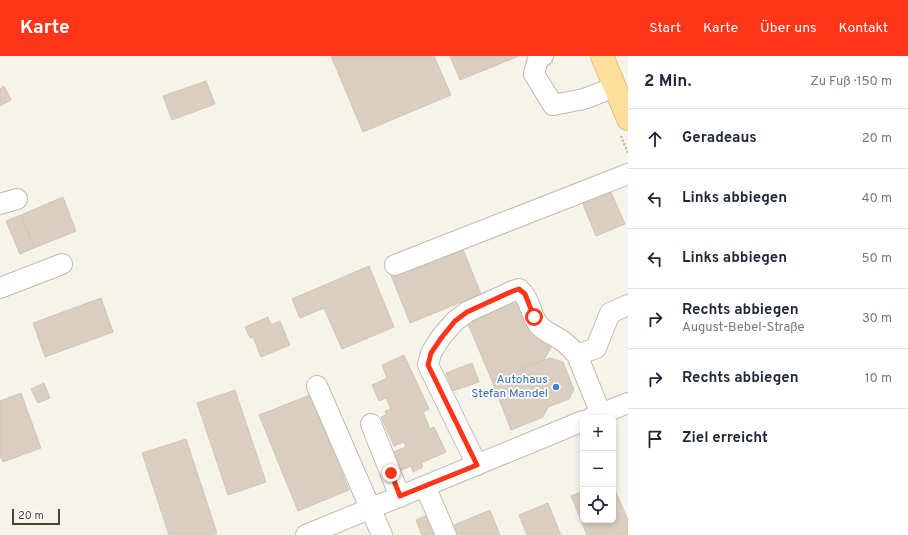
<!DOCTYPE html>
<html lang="de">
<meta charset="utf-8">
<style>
:root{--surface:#fff;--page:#f6f6f7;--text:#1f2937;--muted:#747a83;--line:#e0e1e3;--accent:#ff3519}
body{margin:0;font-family:Overpass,sans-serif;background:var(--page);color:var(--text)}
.controls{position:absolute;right:12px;bottom:12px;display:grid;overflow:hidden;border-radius:6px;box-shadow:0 2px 6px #0003}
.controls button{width:36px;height:36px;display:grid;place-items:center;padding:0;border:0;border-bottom:1px solid var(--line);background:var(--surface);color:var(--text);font:20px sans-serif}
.scale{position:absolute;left:12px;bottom:10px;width:48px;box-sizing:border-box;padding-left:4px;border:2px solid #4b4338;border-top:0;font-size:11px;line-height:14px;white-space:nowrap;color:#4b4338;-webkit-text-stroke:3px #fff;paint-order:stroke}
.stop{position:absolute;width:12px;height:12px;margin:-9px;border:3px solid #ff3519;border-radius:50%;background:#fff}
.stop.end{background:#ff3519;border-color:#fff;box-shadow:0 1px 4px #0008}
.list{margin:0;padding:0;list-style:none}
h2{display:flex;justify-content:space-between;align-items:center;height:52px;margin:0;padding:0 16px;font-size:17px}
h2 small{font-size:13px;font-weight:400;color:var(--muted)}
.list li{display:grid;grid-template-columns:26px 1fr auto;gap:12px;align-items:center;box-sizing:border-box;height:60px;padding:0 16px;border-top:1px solid var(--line)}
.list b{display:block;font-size:15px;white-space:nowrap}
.list p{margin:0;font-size:13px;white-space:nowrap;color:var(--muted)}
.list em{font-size:13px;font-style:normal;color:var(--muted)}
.icon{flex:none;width:22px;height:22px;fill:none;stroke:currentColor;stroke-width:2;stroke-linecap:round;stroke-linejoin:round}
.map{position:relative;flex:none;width:628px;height:479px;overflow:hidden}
header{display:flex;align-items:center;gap:24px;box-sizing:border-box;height:56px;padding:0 20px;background:var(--accent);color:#fff}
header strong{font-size:19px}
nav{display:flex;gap:22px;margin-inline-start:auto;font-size:14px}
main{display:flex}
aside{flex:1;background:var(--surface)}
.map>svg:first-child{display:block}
.building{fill:#d9cec0;stroke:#d4c6b3}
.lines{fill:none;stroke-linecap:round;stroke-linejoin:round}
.minor-casing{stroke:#c2baad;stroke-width:22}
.major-casing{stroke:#eabe65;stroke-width:24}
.path{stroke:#c5b69d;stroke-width:2.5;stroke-dasharray:2 2;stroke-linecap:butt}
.minor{stroke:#fff;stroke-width:20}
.major{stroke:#ffe09b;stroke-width:22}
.route{stroke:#ff3519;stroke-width:5}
.shop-dot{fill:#3f7fe0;stroke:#fff;stroke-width:1.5}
.labels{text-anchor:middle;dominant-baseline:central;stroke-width:3.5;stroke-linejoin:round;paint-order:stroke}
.shop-label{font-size:12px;fill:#366cbe;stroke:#fff;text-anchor:end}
</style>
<header>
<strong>Karte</strong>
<nav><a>Start</a><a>Karte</a><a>Über uns</a><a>Kontakt</a></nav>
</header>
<main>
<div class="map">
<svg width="628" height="479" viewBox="0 0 628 479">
<rect width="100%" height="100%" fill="#f6f3eb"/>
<g class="building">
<path d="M331 0H434L451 39 363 76Z"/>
<path d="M450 0H519L460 24Z"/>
<path d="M206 25 215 48 172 64 163 40Z"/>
<path d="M4 30 11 44 0 50V33Z"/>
<path d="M610 134 625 168 596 180 582 146Z"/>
<path d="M63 141 76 175 34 192 21 159Z"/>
<path d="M21 159 34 192 20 198 6 165Z"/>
<path d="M462 191 481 238 410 267 391 219Z"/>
<path d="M369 210 394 271 342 293 324 252 300 262 292 243Z"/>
<path d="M101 242 113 276 45 301 33 267Z"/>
<path d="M518 242 554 287 544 304 492 325 466 263Z"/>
<path d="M268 261 271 269 280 265 290 289 261 301 253 281 250 282 245 271Z"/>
<path d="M404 299 429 353 423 356 430 373 434 371 446 396 421 407 423 411 413 416 411 410 399 415 391 397 406 391 404 386 394 390 381 361 386 359 385 355 391 353 386 342 379 345 372 329 387 322 382 309Z"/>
<path d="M550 302 563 306 574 334 569 343 548 351 543 361 511 374 492 325Z"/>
<path d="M472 307 479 326 453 335 446 317Z"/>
<path d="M44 327 50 342 38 347 31 333Z"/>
<path d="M235 334 266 426 228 439 197 347Z"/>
<path d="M21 337 41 392 3 406 0 399V345Z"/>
<path d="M310 339 349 434 298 455 259 359Z"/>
<path d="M186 383 217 477 212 479H169L142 397Z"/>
<path d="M613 429 628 464V479H587L571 440 583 435V464H613Z"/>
<path d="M548 447 561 479H527L519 459Z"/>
<path d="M490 454 500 479H458L454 469Z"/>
<path d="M427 459 436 479H422L416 464Z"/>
</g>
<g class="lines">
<g class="minor-casing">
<g id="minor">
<path d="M543 0 538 3 534 18 553 49 584 43 615 31"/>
<path d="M0 148 17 143"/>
<path d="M395 209 628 118"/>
<path d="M0 232 62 208"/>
<path d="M317 330 382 479"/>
<path d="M601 358 577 299 596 292 610 257 628 249"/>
<path d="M591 362 628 347"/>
<path d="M371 368 400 441"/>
<path d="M477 409 428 309 431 297 441 281 455 265 467 256 513 235 519 233C530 242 530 257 538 268 544 276 553 278 561 284 567 288 572 293 577 299"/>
<path d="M425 430 446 479"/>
<path d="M306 479 583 365"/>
</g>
</g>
<g class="major-casing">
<path id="major" d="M602 0 628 63"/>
</g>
<path class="path" d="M621 80 628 97"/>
<use href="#minor" class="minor"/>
<use href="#major" class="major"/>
</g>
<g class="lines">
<path class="route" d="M391 417 400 440 477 409 428 309 431 297 442 281 455 265 467 256 513 235 519 233 525 238 534 261"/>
</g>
<circle class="shop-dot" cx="556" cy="331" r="4"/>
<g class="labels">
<g class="shop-label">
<text x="548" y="324">Autohaus<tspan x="548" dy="14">Stefan Mandel</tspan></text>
</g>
</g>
</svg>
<div class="controls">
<button>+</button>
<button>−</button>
<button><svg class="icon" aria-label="locate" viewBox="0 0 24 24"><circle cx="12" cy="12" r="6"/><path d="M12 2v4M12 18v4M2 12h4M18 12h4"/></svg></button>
</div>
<div class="scale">20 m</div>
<div class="stop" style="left:534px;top:261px"></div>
<div class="stop end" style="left:391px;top:417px"></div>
</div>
<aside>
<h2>2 Min.<small>Zu Fuß · 150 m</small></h2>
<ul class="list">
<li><svg class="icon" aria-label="ahead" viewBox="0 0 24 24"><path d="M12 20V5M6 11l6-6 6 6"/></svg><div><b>Geradeaus</b></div><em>20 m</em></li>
<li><svg class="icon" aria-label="left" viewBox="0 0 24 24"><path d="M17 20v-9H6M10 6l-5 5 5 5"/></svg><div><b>Links abbiegen</b></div><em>40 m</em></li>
<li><svg class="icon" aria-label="left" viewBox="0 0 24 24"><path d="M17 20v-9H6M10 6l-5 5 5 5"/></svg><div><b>Links abbiegen</b></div><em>50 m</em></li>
<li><svg class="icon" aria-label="right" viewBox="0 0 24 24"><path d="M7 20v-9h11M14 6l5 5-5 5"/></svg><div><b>Rechts abbiegen</b><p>August-Bebel-Straße</p></div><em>30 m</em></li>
<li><svg class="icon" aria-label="right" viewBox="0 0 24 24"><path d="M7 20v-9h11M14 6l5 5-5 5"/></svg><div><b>Rechts abbiegen</b></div><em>10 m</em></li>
<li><svg class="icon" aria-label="arrive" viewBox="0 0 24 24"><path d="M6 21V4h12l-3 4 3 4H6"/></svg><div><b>Ziel erreicht</b></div></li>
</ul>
</aside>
</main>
